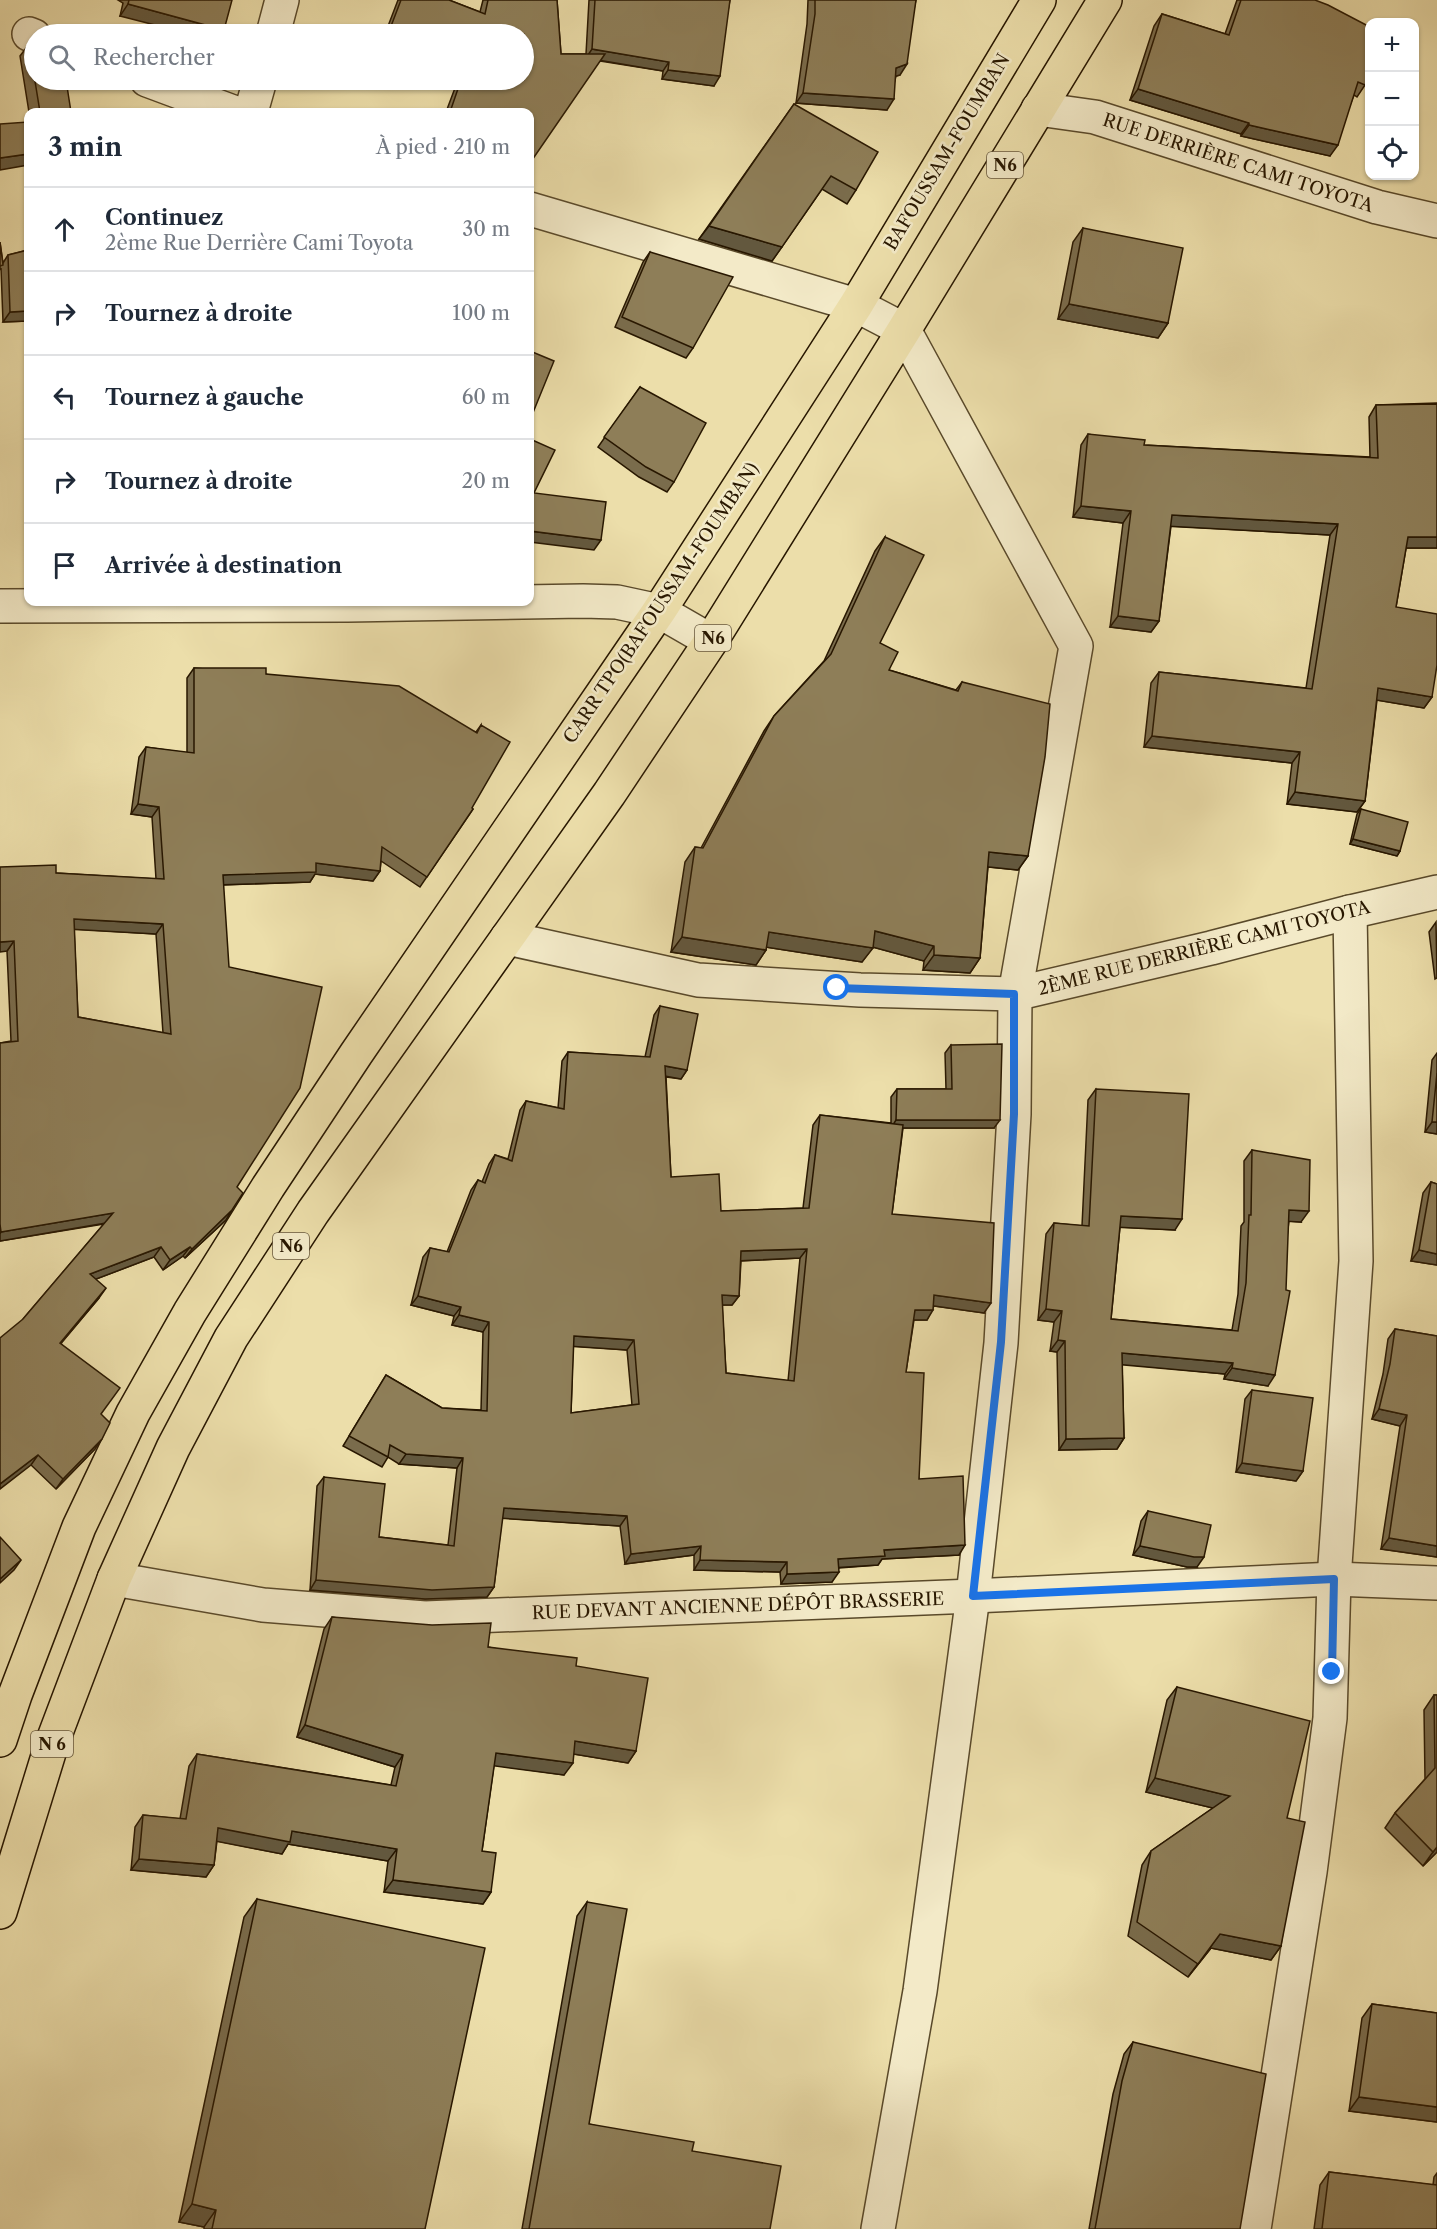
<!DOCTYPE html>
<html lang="fr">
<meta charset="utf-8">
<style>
:root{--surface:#fff;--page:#f6f6f7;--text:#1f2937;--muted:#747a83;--line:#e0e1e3}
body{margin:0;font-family:"Libre Caslon Text",serif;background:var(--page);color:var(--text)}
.controls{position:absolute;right:18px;top:18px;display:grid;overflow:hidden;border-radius:12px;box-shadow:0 2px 4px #0004}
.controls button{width:54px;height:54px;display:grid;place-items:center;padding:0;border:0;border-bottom:2px solid var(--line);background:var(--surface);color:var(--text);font:30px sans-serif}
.stop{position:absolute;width:18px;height:18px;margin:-14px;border:4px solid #1a73e8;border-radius:50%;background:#fff}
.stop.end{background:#1a73e8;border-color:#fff;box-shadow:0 2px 6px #0008}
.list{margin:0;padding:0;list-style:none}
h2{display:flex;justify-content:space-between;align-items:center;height:78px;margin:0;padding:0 24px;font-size:26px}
h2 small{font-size:20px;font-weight:400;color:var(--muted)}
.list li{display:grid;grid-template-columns:39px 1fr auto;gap:18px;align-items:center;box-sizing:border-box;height:84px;padding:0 24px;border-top:2px solid var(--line)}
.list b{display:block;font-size:22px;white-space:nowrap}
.list p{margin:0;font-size:20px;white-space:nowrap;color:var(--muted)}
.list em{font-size:20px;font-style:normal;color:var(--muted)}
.icon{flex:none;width:33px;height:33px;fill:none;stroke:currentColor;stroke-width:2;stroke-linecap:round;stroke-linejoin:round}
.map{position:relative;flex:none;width:1437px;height:2229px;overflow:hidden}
.search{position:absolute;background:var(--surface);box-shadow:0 2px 4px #0004;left:24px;top:24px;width:510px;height:66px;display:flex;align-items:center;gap:15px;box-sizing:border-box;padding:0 21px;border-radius:33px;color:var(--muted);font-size:22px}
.panel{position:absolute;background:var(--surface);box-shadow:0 2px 4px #0004;left:24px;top:108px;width:510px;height:498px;border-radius:12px}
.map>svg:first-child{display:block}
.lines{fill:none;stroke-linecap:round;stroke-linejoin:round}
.minor-casing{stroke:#59492a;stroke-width:36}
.highway-casing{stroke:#281700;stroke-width:36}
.minor{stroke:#f3eac8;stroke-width:33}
.highway{stroke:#ecdeaa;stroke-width:33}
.wall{fill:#7a6c4c;stroke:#281700;stroke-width:1.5;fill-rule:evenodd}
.shaded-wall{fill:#63583e;stroke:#281700;stroke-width:1.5}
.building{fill:#8e7e58;stroke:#281700;stroke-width:1.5;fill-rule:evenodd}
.route{stroke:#1a73e8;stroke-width:8}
.labels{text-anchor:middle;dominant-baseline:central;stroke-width:5;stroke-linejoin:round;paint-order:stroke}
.shield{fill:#f3eac8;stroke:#65563c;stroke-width:1.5}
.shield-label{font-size:16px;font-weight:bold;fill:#281700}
.street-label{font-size:18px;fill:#281700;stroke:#f3eac8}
</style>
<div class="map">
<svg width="1437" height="2229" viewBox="0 0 1437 2229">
<rect width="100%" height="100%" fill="#ecdeaa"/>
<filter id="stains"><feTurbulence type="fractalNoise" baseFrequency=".00333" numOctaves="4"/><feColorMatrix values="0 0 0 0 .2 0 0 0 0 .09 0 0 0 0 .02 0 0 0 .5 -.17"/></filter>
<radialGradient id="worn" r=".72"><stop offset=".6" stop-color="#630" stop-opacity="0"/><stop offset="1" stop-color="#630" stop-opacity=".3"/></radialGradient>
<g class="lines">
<g class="minor-casing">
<g id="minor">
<path d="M29 34 34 36"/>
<path d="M273 34 282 0"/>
<path d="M147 80 233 112"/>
<path d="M1038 109 1095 117 1377 207 1437 221"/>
<path d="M251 112 260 80"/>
<path d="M530 209 856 305 904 330 1076 646 1015 994 1014 1114 1001 1343 973 1596 920 1991 878 2229"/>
<path d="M0 606 348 605 583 601 617 602 659 611 711 641"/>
<path d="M507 938 698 980 860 990 1015 994 1211 948 1350 912 1437 892"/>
<path d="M114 1579 263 1605 425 1618 973 1596 1334 1579 1437 1583"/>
<path d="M1254 2229 1310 1872 1330 1718 1334 1579 1356 1261 1350 912"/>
</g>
</g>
<g class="highway-casing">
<g id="highway">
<path d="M0 1740 15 1695 79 1527 133 1413 190 1312 268 1187 356 1054 659 611 856 305 1039 0"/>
<path d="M0 1912 52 1743 114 1579 173 1448 231 1338 313 1212 609 794 711 641 904 330 1105 0"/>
</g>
</g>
<use href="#minor" class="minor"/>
<use href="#highway" class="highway"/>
</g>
<g class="wall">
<path d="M118 0H232L120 16 123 3Z"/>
<path d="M398 0H449L480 12 483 0H557L561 54H586L589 0H730L714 86 662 79 663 71 600 61 530 112H446L455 88 432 80 524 34H385Z"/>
<path d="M808 0H916L900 75 896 76 887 110 796 103 807 24Z"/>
<path d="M1237 0H1315L1365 85 1357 97 1354 95 1330 156 1241 136V134L1130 100 1154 26 1162 14 1225 34Z"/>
<path d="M29 44 71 112H29L20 56Z"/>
<path d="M794 104 856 190 847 204 822 189 772 261 699 239Z"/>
<path d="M1083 228 1168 323 1158 338 1058 319 1073 242Z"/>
<path d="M0 242 3 263 8 255 28 250V321L3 322 1 268 0 270Z"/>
<path d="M650 252 693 348 686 358 615 327 643 262Z"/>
<path d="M640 387 674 482 667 492 639 477 598 447Z"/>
<path d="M1437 403V548H1406L1396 607 1432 697 1424 708 1377 700 1365 801 1357 812 1287 804 1292 763 1144 747 1151 683 1159 672 1306 688 1330 535 1171 526 1159 621 1151 632 1110 627 1123 523 1073 517 1081 445 1088 434 1144 445 1370 457 1369 417 1376 405Z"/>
<path d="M885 537 880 643 889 670 956 690 962 682 1028 856 1018 870 988 867 980 958 970 973 923 970 924 961 873 947 862 962 766 947V950L756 965 671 952 685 862 695 847 701 848 764 731 774 716 824 661 875 551Z"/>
<path d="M194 668 266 674 476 732 481 725 472 808 473 809 420 887 381 861 380 871 373 881 315 874 310 882 223 885 237 1187 226 1220 185 1258 183 1256 163 1270 154 1257 96 1279 99 1298 61 1343 101 1414 95 1449 56 1489 31 1465 23 1319 104 1224 0 1241V1043L11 1041 7 951 56 873 156 879 152 817 131 814 139 757 146 747 187 753V678ZM74 929 156 934 163 1033 78 1017Z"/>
<path d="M1361 809 1400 851 1397 856 1350 844 1357 814Z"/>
<path d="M1436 922 1437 978 1435 979 1429 932Z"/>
<path d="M660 1006 687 1070 681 1079 666 1077 671 1177 721 1211 803 1208 813 1125 820 1115 891 1123V1097L897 1089H946L945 1053 951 1045 994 1128H903L892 1214 984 1313 934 1306 927 1320H914L906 1372 919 1479 959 1555 882 1559 878 1565 839 1568 832 1582 781 1584 780 1572 694 1570V1555L625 1564 620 1526 502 1518 494 1587 487 1597 425 1599 310 1590 317 1486 324 1477 379 1537 448 1545 457 1468 399 1464 388 1457 382 1467 343 1446 386 1375 442 1408 481 1410 483 1332 452 1325 454 1316 411 1305 423 1257 430 1248 447 1252 471 1190 478 1180 482 1182 489 1164 495 1155 508 1159 520 1110 526 1101 558 1108 562 1061 568 1052 645 1057 654 1015ZM800 1258 788 1381 726 1373 722 1305H732L739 1296 741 1261ZM573 1346 627 1350 632 1405 571 1413Z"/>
<path d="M1437 1053V1134L1425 1132 1432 1060Z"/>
<path d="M1096 1089 1175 1230 1120 1227 1111 1319 1232 1330 1238 1294 1241 1226 1244 1222V1161L1252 1150 1301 1222 1289 1221 1268 1386 1224 1379 1225 1374 1122 1364 1124 1438 1117 1449 1059 1450 1057 1352 1050 1351 1054 1322 1038 1320 1046 1234 1054 1223 1082 1226 1088 1100Z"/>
<path d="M1431 1182 1437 1184V1265L1411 1261 1423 1193Z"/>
<path d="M1395 1329 1437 1336V1557L1381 1549 1400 1426 1372 1419 1383 1374 1388 1339Z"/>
<path d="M1252 1390 1303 1471 1296 1481 1236 1472 1245 1399Z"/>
<path d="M1148 1511 1197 1567H1187L1133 1555 1141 1521Z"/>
<path d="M332 1617 488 1647 576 1666 636 1751 628 1763 574 1754 564 1775 494 1765 482 1851 491 1892 483 1904 384 1892 388 1861 288 1844 282 1854 217 1841 214 1865 206 1877 131 1870 135 1827 143 1815 180 1819 189 1766 197 1754 391 1785 395 1767 297 1737 324 1629Z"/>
<path d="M1177 1687 1287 1818 1281 1946 1271 1960 1211 1948 1188 1977 1128 1936 1142 1865 1151 1851 1213 1808 1146 1792 1167 1700Z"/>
<path d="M1434 1695H1437V1852L1423 1866 1385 1828 1395 1813 1425 1779 1424 1710Z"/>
<path d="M257 1899 425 2229H204V2227L179 2222 244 1917Z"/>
<path d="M587 1902 589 2124 692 2151 770 2229H522L577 1916Z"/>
<path d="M1372 2004 1437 2013V2122L1349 2111 1362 2018Z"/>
<path d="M1133 2042 1240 2229H1089L1113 2094 1124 2054Z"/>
<path d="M1329 2172 1433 2185 1434 2177 1437 2173V2229H1314L1320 2185Z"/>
</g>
<g class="shaded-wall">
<path d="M128 4 224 30 221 34H190L120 16Z"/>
<path d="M592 49 669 62 663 71 586 58Z"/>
<path d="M907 64 900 75 889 78 896 68Z"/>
<path d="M668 70 720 76 714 86 662 79Z"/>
<path d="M432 80H461L455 88Z"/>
<path d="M1138 89 1249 123 1241 134 1130 100Z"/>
<path d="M803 93 894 99 887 110 796 103Z"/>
<path d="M1249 125 1338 145 1330 156 1241 136Z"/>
<path d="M28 154V165L0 170V158Z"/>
<path d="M709 226 782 247 772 261 699 239Z"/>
<path d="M1069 304 1168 323 1158 338 1058 319Z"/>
<path d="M28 311V321L3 322 10 312Z"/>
<path d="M1081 506 1131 511 1123 523 1073 517Z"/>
<path d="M1172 515 1338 524 1330 535 1164 526Z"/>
<path d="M530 531 601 540 594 550 530 542Z"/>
<path d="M1408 537H1437V548H1400Z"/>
<path d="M1118 616 1159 621 1151 632 1110 627Z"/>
<path d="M1378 688 1432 697 1424 708 1370 699Z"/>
<path d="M1152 736 1300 752 1292 763 1144 747Z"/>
<path d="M1295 792 1365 801 1357 812 1287 804Z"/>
<path d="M138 804 159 807 152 817 131 814Z"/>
<path d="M1353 839 1400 851 1397 856 1350 844Z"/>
<path d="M989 852 1028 856 1018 870 979 866Z"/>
<path d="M316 863 380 871 373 881 315 874 310 882 216 885 223 875Z"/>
<path d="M74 919 163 924 156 934 67 929Z"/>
<path d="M875 931 934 946 924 961 865 945Z"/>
<path d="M769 932 873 948 862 962 759 946Z"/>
<path d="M682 937 766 950 756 965 671 952Z"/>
<path d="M14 941 7 951 0 952V942Z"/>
<path d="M934 955 980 958 970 973 923 970Z"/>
<path d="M665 1066 687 1070 681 1079 659 1075Z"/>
<path d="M896 1120H1000L994 1128H891Z"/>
<path d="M1432 1122H1437V1134L1425 1132Z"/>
<path d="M232 1210 226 1220 185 1258 192 1249Z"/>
<path d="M1289 1210 1309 1211 1301 1222 1281 1221Z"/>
<path d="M113 1213 106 1223 0 1241V1234L1 1232Z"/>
<path d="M1121 1216 1182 1219 1175 1230 1113 1227Z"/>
<path d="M161 1247 154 1257 83 1284 90 1274Z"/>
<path d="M190 1247 183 1256 163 1270 170 1260Z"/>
<path d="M807 1249 800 1258 735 1261 741 1251Z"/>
<path d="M1419 1250 1437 1254V1265L1411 1261Z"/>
<path d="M106 1288 99 1298 53 1353 60 1343Z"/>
<path d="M722 1295 739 1296 732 1305H715Z"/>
<path d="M934 1295 991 1303 984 1313 927 1305Z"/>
<path d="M418 1296 461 1307 454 1316 411 1305Z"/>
<path d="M1046 1309 1062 1311 1054 1322 1038 1320Z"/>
<path d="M915 1310H933L927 1320H908Z"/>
<path d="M459 1315 489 1322 483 1332 452 1325Z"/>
<path d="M574 1336 634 1340 627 1350 567 1346Z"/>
<path d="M1058 1340 1065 1341 1057 1352 1050 1351Z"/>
<path d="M1122 1353 1233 1363 1225 1374 1114 1364Z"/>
<path d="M1232 1368 1275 1375 1268 1386 1224 1379Z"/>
<path d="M1379 1409 1407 1415 1400 1426 1372 1419Z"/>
<path d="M1124 1438 1117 1449 1059 1450 1066 1439Z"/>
<path d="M102 1439 95 1449 56 1489 63 1479Z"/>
<path d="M406 1454 463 1458 457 1468 399 1464Z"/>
<path d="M38 1455 31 1465 0 1489V1484Z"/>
<path d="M1242 1463 1303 1471 1296 1481 1236 1472Z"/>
<path d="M504 1508 627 1516 620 1526 497 1518Z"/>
<path d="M1389 1538 1437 1546V1557L1381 1549Z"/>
<path d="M965 1545 959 1555 882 1559 878 1565 831 1568 838 1559 884 1550Z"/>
<path d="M701 1546 694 1555 625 1564 631 1554Z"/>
<path d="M1140 1546 1204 1557 1197 1567H1187L1133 1555Z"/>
<path d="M21 1560 14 1570 0 1583V1579Z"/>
<path d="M700 1560 787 1562 780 1572 694 1570Z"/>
<path d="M839 1572 832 1582 781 1584 787 1574Z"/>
<path d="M316 1580 494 1587 487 1597 425 1599 310 1590Z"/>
<path d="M305 1725 403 1755 395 1767 297 1737Z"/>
<path d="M575 1741 636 1751 628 1763 567 1753Z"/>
<path d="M496 1753 573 1763 564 1775 488 1765Z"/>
<path d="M1155 1778 1230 1796 1221 1810 1146 1792Z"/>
<path d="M218 1828 292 1831 397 1849 388 1861 288 1844 282 1854 210 1840Z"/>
<path d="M1437 1847V1852L1423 1866 1433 1852Z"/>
<path d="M139 1859 214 1865 206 1877 131 1870Z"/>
<path d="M393 1880 491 1892 483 1904 384 1892Z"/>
<path d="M1220 1934 1281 1946 1271 1960 1211 1948 1188 1977Z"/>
<path d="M1359 2097 1437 2107V2122L1349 2111Z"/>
<path d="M192 2204 216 2210 204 2227 179 2222Z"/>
</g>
<g class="building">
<path d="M129 0H232L224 30 128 4Z"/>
<path d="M401 0H449L485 14 488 0H557L561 54H605L530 163V112H450L461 80H524V34H388Z"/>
<path d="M595 0H730L720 76 668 70 669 62 592 49Z"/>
<path d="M815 0H916L907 64 896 68 894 99 803 93 815 14Z"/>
<path d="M1241 0H1315L1328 5 1370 27V74L1365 85 1358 82 1338 145 1249 125V123L1138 89 1162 14 1229 35Z"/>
<path d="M34 43V80H66L71 112H40L29 44Z"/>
<path d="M794 104 878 152 856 190 831 176 782 247 709 226Z"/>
<path d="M28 122V154L0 158V124Z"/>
<path d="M1083 228 1183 248 1168 323 1069 304Z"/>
<path d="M0 242 3 265 0 266Z"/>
<path d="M28 250V311L10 312 8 255Z"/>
<path d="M650 252 733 277 693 348 622 317Z"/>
<path d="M530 351 554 361 530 420Z"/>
<path d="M640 387 706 423 674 482 646 467 604 437Z"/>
<path d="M1437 404V537H1408L1396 607 1437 614V665L1432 697 1378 688 1365 801 1295 792 1300 752 1152 736 1159 672 1312 689 1338 524 1172 515 1159 621 1118 616 1131 511 1081 506 1088 434 1145 440 1144 445 1378 458 1376 405Z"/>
<path d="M530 439 555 450 534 493 606 502 601 540 530 531Z"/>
<path d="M885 537 924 555 880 643 898 652 889 670 958 691 962 682 1050 704 1045 757 1028 856 989 852 980 958 934 955V946L875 931 873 948 769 932 766 950 682 937 695 847 703 848 774 716 831 654Z"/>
<path d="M194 668H266V674L399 686 477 733 481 725 510 742 472 808 473 809 427 877 382 847 380 871 316 863V872L223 875 229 967 322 987 300 1088 237 1187 243 1193 232 1210 192 1249 190 1247 170 1260 161 1247 90 1274 106 1288 60 1343 120 1388 101 1414 110 1423 102 1439 63 1479 38 1455 0 1484V1338L23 1319 113 1213 1 1232 0 1224V1043L18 1041 14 941 0 942V867L56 865V873L164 879 159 807 138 804 146 747 194 753ZM74 919 163 924 171 1034 78 1017Z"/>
<path d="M1361 809 1408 822 1400 851 1353 839Z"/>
<path d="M660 1006 698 1014 687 1070 665 1066 671 1177 719 1174 721 1211 809 1208 820 1115 903 1125 892 1214 994 1223 991 1303 934 1295 933 1310H915L906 1372 924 1373 919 1479 963 1476 965 1545 884 1550 885 1556 838 1559 839 1572 787 1574V1562L700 1560 701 1546 631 1554 627 1516 504 1508 494 1587 432 1590 316 1580 324 1477 385 1484 379 1537 454 1546 463 1458 406 1454 390 1445 388 1457 349 1436 386 1375 442 1408 487 1411 489 1322 459 1315 461 1307 418 1296 430 1248 449 1252 478 1180 485 1183 495 1155 512 1161 526 1101 564 1109 568 1052 650 1057ZM807 1249 794 1381 726 1373 722 1295 739 1296 741 1251ZM574 1336 634 1340 639 1404 571 1413Z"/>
<path d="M1002 1044 1000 1120H896L897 1089H952L951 1045Z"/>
<path d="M1437 1073V1122H1432Z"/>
<path d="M1096 1089 1189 1094 1182 1219 1121 1216 1111 1319 1238 1331 1246 1283 1249 1215H1251L1252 1150 1310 1160 1309 1211 1289 1210 1286 1290 1290 1291 1275 1375 1232 1368 1233 1363 1122 1353 1124 1438 1066 1439 1065 1341 1058 1340 1062 1311 1046 1309 1054 1223 1089 1226Z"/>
<path d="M1431 1182 1437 1184V1254L1419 1250Z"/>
<path d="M1395 1329 1437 1336V1546L1389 1538 1407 1415 1379 1409 1390 1364Z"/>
<path d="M1252 1390 1313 1398 1303 1471 1242 1463Z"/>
<path d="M1148 1511 1211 1525 1204 1557H1194L1140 1546Z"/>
<path d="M0 1537 21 1560 0 1579Z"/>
<path d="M332 1617 432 1625 491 1623 488 1647 577 1658 576 1666 648 1678 636 1751 575 1741 573 1763 496 1753 482 1851 496 1853 491 1892 393 1880 397 1849 292 1831 290 1842 218 1828 214 1865 139 1859 143 1815 186 1819 197 1754 396 1786 403 1755 305 1725Z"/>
<path d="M1177 1687 1310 1721 1287 1818 1305 1822 1281 1946 1220 1934 1198 1964 1137 1922 1151 1851 1230 1796 1155 1778Z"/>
<path d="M1434 1695H1437V1847L1433 1852 1395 1813 1435 1768Z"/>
<path d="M257 1899 485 1948 425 2229H212L216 2210 192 2204Z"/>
<path d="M587 1902 627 1909 589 2124 694 2142 692 2151 781 2166 770 2229H529Z"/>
<path d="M1372 2004 1437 2013V2107L1359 2097Z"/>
<path d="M1133 2042 1266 2074 1240 2229H1095L1122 2081Z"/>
<path d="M1329 2172 1437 2185V2229H1322Z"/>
</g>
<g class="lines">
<path class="route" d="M837 988 1014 994V1114L1001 1342 973 1596 1334 1579 1332 1672"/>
</g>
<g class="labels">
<g class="shield">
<rect x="987" y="152" width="36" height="26" rx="4.5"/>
<rect x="695" y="625" width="36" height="26" rx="4.5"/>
<rect x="273" y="1233" width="36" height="26" rx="4.5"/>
<rect x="31" y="1731" width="42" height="26" rx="4.5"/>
</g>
<g class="shield-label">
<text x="1005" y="165">N6</text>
<text x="713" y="638">N6</text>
<text x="291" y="1246">N6</text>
<text x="52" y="1744">N 6</text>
</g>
<g class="street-label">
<text transform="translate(947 152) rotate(-59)">BAFOUSSAM-FOUMBAN</text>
<text transform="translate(1238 163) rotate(18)">RUE DERRIÈRE CAMI TOYOTA</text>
<text transform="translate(661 603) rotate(-56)">CARR TPO(BAFOUSSAM-FOUMBAN)</text>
<text transform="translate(1204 948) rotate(-14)">2ÈME RUE DERRIÈRE CAMI TOYOTA</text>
<text transform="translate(738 1606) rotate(-2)">RUE DEVANT ANCIENNE DÉPÔT BRASSERIE</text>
</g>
</g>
<rect width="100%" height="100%" filter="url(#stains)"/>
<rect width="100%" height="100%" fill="url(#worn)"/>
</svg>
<div class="controls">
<button>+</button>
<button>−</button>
<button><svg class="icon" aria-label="locate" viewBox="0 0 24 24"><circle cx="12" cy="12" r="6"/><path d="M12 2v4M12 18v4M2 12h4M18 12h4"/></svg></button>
</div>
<div class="stop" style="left:837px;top:988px"></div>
<div class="stop end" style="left:1332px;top:1672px"></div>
<div class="search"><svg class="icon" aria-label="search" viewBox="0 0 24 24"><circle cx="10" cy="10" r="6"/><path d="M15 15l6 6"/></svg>Rechercher</div>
<section class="panel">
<h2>3 min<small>À pied · 210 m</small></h2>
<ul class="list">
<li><svg class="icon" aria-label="ahead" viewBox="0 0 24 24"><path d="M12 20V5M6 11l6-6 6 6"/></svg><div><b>Continuez</b><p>2ème Rue Derrière Cami Toyota</p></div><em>30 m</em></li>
<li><svg class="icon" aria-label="right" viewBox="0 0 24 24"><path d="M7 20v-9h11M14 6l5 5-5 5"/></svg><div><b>Tournez à droite</b></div><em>100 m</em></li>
<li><svg class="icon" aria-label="left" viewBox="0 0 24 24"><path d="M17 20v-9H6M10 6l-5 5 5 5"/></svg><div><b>Tournez à gauche</b></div><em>60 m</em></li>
<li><svg class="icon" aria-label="right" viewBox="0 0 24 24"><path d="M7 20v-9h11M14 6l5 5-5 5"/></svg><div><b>Tournez à droite</b></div><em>20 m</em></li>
<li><svg class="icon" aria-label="arrive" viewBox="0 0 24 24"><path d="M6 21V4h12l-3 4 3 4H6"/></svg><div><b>Arrivée à destination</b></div></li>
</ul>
</section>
</div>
